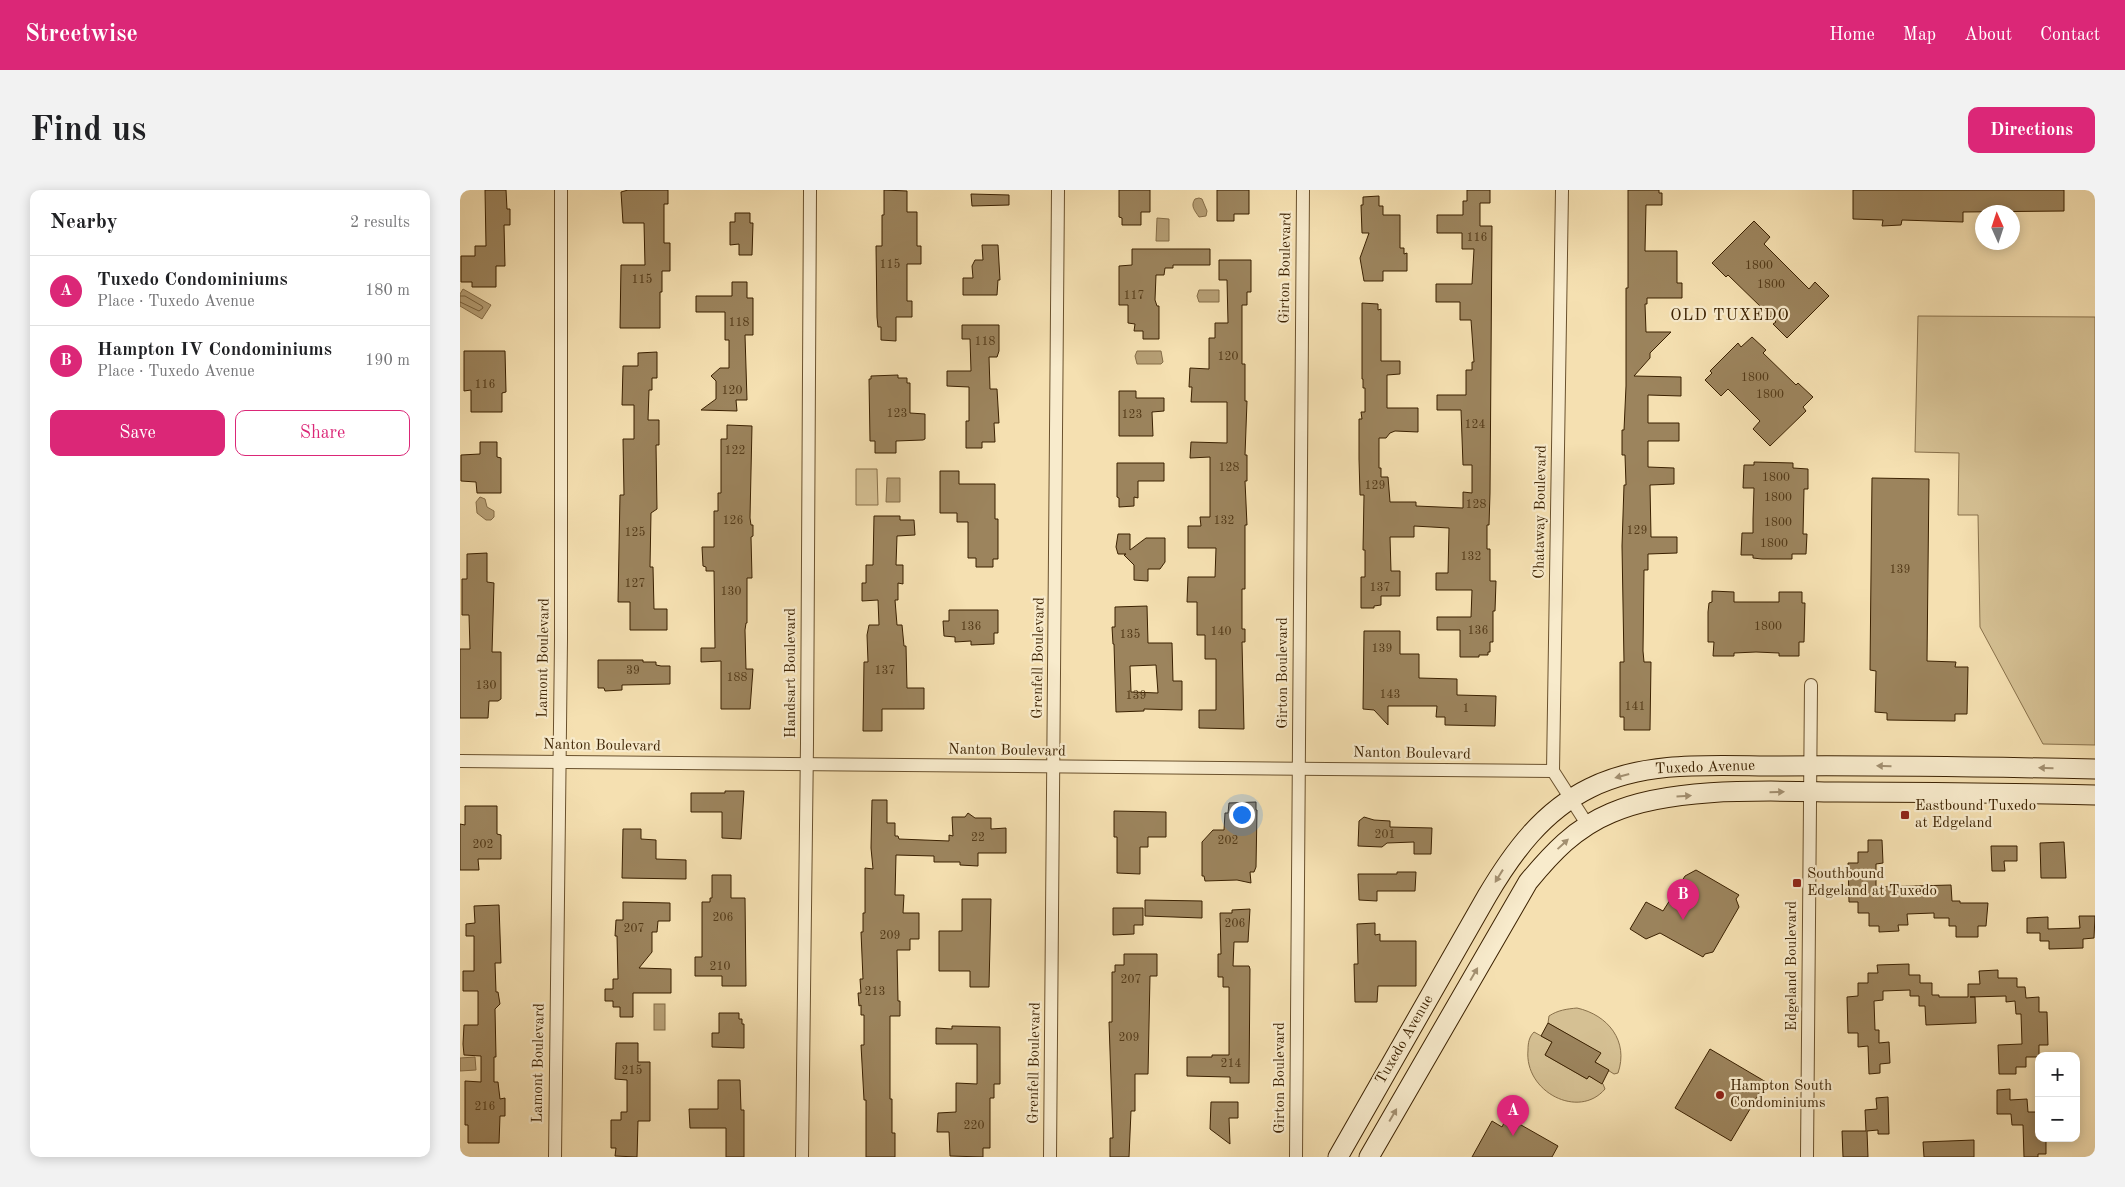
<!DOCTYPE html>
<meta charset="utf-8">
<style>
:root{--surface:#fff;--page:#f2f2f2;--text:#202124;--muted:#757577;--line:#e0e0e0;--accent:#db2777}
body{margin:0;font-family:"Old Standard TT",serif;background:var(--page);color:var(--text)}
.controls{position:absolute;right:15px;bottom:15px;display:grid;overflow:hidden;border-radius:10px;box-shadow:0 2px 12px #0003}
.controls button{width:45px;height:45px;display:grid;place-items:center;padding:0;border:0;border-bottom:1px solid var(--line);background:var(--surface);color:var(--text);font:25px sans-serif}
.compass{position:absolute;left:1515px;top:15px;width:45px;height:45px;border-radius:50%;background:var(--surface);box-shadow:0 2px 12px #0003;rotate:357deg}
.you{position:absolute;left:781px;top:624px;width:18px;height:18px;margin:-12px;border:4px solid #fff;border-radius:50%;background:#1a73e8;box-shadow:0 0 0 8px #1a73e833}
.badge{display:grid;place-items:center;width:32px;height:32px;border-radius:50%;background:var(--accent);color:#fff;font-size:16px;font-weight:700}
.pin{position:absolute;translate:-50% -41px;filter:drop-shadow(0 1px 2px #0008)}
.pin::after{content:'';position:absolute;top:26px;width:18px;height:15px;background:inherit;clip-path:polygon(0 0,100% 0,50% 100%)}
.list{margin:0;padding:0;list-style:none}
h2{display:flex;justify-content:space-between;align-items:center;height:65px;margin:0;padding:0 20px;font-size:21px}
h2 small{font-size:16px;font-weight:400;color:var(--muted)}
.list li{display:grid;grid-template-columns:32px 1fr auto;gap:15px;align-items:center;box-sizing:border-box;height:70px;padding:0 20px;border-top:1px solid var(--line)}
.list b{display:block;font-size:19px;white-space:nowrap}
.list p{margin:0;font-size:16px;white-space:nowrap;color:var(--muted)}
.list em{font-size:16px;font-style:normal;color:var(--muted)}
.actions{display:flex;gap:10px;padding:15px 20px}
.actions a{flex:1;padding:11px 0;border:1px solid var(--accent);border-radius:10px;text-align:center;font-size:18px;color:var(--accent)}
.actions .main{background:var(--accent);color:#fff}
.map{position:relative;flex:none;width:1635px;height:967px;overflow:hidden;border-radius:10px}
header{display:flex;align-items:center;gap:30px;box-sizing:border-box;height:70px;padding:0 25px;background:var(--accent);color:#fff}
header strong{font-size:24px}
nav{display:flex;gap:28px;margin-inline-start:auto;font-size:18px}
.intro{display:flex;align-items:center;justify-content:space-between;box-sizing:border-box;height:120px;padding:0 30px}
h1{margin:0;font-size:35px}
.button{padding:12px 22px;border-radius:10px;background:var(--accent);color:#fff;font-size:18px;font-weight:700}
main{display:flex;gap:30px;padding:0 30px}
aside{flex:1;background:var(--surface);border-radius:10px;box-shadow:0 2px 12px #0003}
.map>svg:first-child{display:block}
.green{fill:#d5c093;stroke:#88704a}
.water{fill:#b69f75;stroke:#856d47}
.lines{fill:none;stroke-linecap:round;stroke-linejoin:round}
.shore{stroke:#78603b;stroke-width:1}
.building{fill:#9c845d;stroke:#3b2101;fill-rule:evenodd}
.street-casing{stroke:#6a512d;stroke-width:14}
.secondary-casing{stroke:#3b2101;stroke-width:21}
.street{stroke:#f8ebcc;stroke-width:12}
.secondary{stroke:#f8ebcc;stroke-width:19}
.oneway{fill:#a39071}
.poi-dot{fill:#8f2418;stroke:#f8ebcc;stroke-width:2}
.labels{text-anchor:middle;dominant-baseline:central;stroke-width:4.5;stroke-linejoin:round;paint-order:stroke}
.number-label{font-size:12px;fill:#533a18}
.street-label{font-size:15px;fill:#3b2101;stroke:#f8ebcc}
.poi-label{font-size:15px;fill:#3b2101;stroke:#f8ebcc;text-anchor:start}
.neighbourhood-label{font-size:16px;letter-spacing:1px;fill:#3b2101;stroke:#f8ebcc}
</style>
<header>
<strong>Streetwise</strong>
<nav><a>Home</a><a>Map</a><a>About</a><a>Contact</a></nav>
</header>
<div class="intro"><h1>Find us</h1><a class="button">Directions</a></div>
<main>
<aside>
<h2>Nearby<small>2 results</small></h2>
<ul class="list">
<li><span class="badge">A</span><div><b>Tuxedo Condominiums</b><p>Place · Tuxedo Avenue</p></div><em>180 m</em></li>
<li><span class="badge">B</span><div><b>Hampton IV Condominiums</b><p>Place · Tuxedo Avenue</p></div><em>190 m</em></li>
</ul>
<div class="actions"><a class="main">Save</a><a>Share</a></div>
</aside>
<div class="map">
<svg width="1635" height="967" viewBox="0 0 1635 967">
<rect width="100%" height="100%" fill="#f5e0b1"/>
<filter id="stains"><feTurbulence type="fractalNoise" baseFrequency=".004" numOctaves="4"/><feColorMatrix values="0 0 0 0 .2 0 0 0 0 .09 0 0 0 0 .02 0 0 0 .5 -.17"/></filter>
<radialGradient id="worn" r=".72"><stop offset=".6" stop-color="#630" stop-opacity="0"/><stop offset="1" stop-color="#630" stop-opacity=".3"/></radialGradient>
<g class="green">
<path d="M1458 126 1635 127V555L1583 554 1520 437 1518 325H1498L1499 263 1455 262Z"/>
<path d="M396 279H417L418 315H396Z"/>
<path d="M1117 818C1148 825 1169 851 1158 883L1154 884 1135 872 1140 863 1088 833 1089 826C1098 820 1107 819 1117 818Z"/>
<path d="M1074 842 1092 852 1085 865 1127 889 1129 886 1143 894 1145 899C1119 930 1064 902 1068 860 1068 853 1069 847 1074 842Z"/>
</g>
<g class="water">
<path d="M739 8 742 9 747 21 746 26 739 27C735 21 730 16 735 9Z"/>
<path d="M697 28 709 29V51H696Z"/>
<path d="M3 99 31 115 22 129 0 116V104Z"/>
<path d="M739 100H759V112H739L737 106Z"/>
<path d="M677 161H701L703 172 701 174H677L675 166Z"/>
<path d="M427 288H440V312H426Z"/>
<path d="M20 307 25 309 27 317 34 321V327L31 330H26L17 323 16 312Z"/>
<rect x="194" y="814" width="11" height="26"/>
<path d="M15 867 16 880 0 881V868Z"/>
</g>
<g class="lines">
<path class="shore" d="M0 106H5L22 116 23 118 19 121 0 112"/>
</g>
<g class="building">
<path d="M25 0H46L47 19H50V35H44L45 76H36V97H12V92H1V66H15V56H26Z"/>
<path d="M168 0H208V14H204V53H210V81H202V102H200V138H160L161 75H185L184 33H163L161 2Z"/>
<path d="M424 0 447 1V22H457V56H461V74H447V111H452V127H436V151L421 150V137H418L417 127 416 56H422V25H424Z"/>
<path d="M659 0H690V22H681V35H662V28L659 27Z"/>
<path d="M757 0H789V24H774V31H757Z"/>
<path d="M1007 0H1030V13H1020V36H1032L1030 303 1029 335H1027V359H1030V391H1036L1035 421H1033V452H1030V462H1028V465H1019V467H1000V440H977V427H1011L1012 400H976V383H988L989 338 954 336V347H930L931 381H940V406H921V415L914 416V418H901V387H905V360H903L904 305H900L899 269V229H902L901 222H905V198H903V189H902V113L918 114V120L921 119V171H940V184L927 185V218H958V242L935 241 930 243 926 248H919V278H921V287H928L930 312H956V316L1003 318V302L1012 303V275H1003L1001 220H977V205H1006V180H1012V172H1014L1011 130H1000V112H976V94H1012L1014 59H1002V43H977V25H1003V11H1007Z"/>
<path d="M1168 0H1199V3H1202V15H1186L1185 61H1217V93H1222V108H1187V114H1185L1186 142H1211L1190 163V168L1174 186 1221 187V206L1188 205V233H1219V251H1188V277L1214 278V294L1190 295 1191 347H1217V363L1188 364V380H1184L1183 461 1184 472H1191L1190 540H1164V527H1160V472H1164L1162 356 1164 295H1166L1165 265H1162V240H1164L1166 196V98H1168Z"/>
<path d="M1393 0H1604V21L1503 22V32L1442 30 1441 35 1422 36 1423 30 1393 29Z"/>
<path d="M511 4 549 5V15L512 16Z"/>
<path d="M919 6V16H923V25H940V58H944V64L947 63V81H923V91H904L900 68 909 43H902L901 15H903V7Z"/>
<path d="M275 23H290V33H293L292 65H279V54L270 55V32H275Z"/>
<path d="M1294 31 1310 47 1304 54 1349 99 1355 92 1369 106 1327 148 1313 134 1316 132 1302 118 1268 85 1266 87 1252 73Z"/>
<path d="M522 55H538L540 90H538L537 105H503V88H513L512 76 515 70H523Z"/>
<path d="M672 59H750V75H713V78H705L704 85H696L695 110 697 116H699V149H683V141H674L675 134 668 133V115H659V76L672 75Z"/>
<path d="M759 70H791V102H787V115H782V174H785V211H787L785 265H787V291H785L787 335H785V399H782V439H785V452H782L784 539 739 538V520H756V469H745V445H737V412H727L728 387H755L756 358H728V336H741L740 327H750V267L730 268 731 252 767 253V212H731L732 197H729L730 178 749 179V148H755V133H768L767 90H759Z"/>
<path d="M272 92H287V108H293V145H285L287 210H276L277 221 241 220 256 209V191L251 186 260 178H269V150H265V122H236V106H272Z"/>
<path d="M502 135H539V161L537 167H529L530 199H537L539 233H534L535 252H522V258H506V231H509V197L487 196V181H511L510 149H502Z"/>
<path d="M1292 147 1306 160 1303 163 1336 195 1338 193 1353 207 1343 217 1346 221 1310 256 1293 239 1300 231 1268 199 1261 206 1245 190 1252 183 1250 181 1278 153 1281 157Z"/>
<path d="M4 161H45L46 202 42 203V222H11V200L4 201Z"/>
<path d="M197 162V188H192V200H189L188 230H199V255H196L197 319 191 323 190 377H193L194 419H207V440H170V412H158L160 305H164L163 249H174V215H162L163 176H178V163Z"/>
<path d="M438 185V188H447V193H450V223L465 224V249L463 250 436 251V263H415V251H410L409 189H411V186Z"/>
<path d="M659 201H676V208H704V221L692 222 693 246H659Z"/>
<path d="M267 235 292 236 290 328 291 335H293V346L291 347 292 388H287V433H286L285 440 286 479H293L290 519H261V471L241 472V458H255L254 381H246V377L243 376 242 357H254V321H258V303H261V249H267Z"/>
<path d="M20 252H37V267L41 268V303H17L16 292 1 291V265L20 264Z"/>
<path d="M1294 272 1333 273V278L1348 279V299H1344L1343 344H1347L1346 364H1332V369H1302L1293 368V365H1281L1282 343H1293V329L1294 298H1283L1284 275H1294Z"/>
<path d="M657 273H704V291H678V308L674 307V316L659 317V308L657 307Z"/>
<path d="M480 281H499V294H535V329H538V369H533V377H516V368H508V332H497V323H480Z"/>
<path d="M1412 288 1469 289 1467 471 1496 472 1495 477H1508L1507 524H1495V531L1427 530V523L1415 522 1416 481 1410 480Z"/>
<path d="M414 326H440V330H454L455 345 437 346 436 375H443V394L438 393V410H435L437 435H442L444 456H446L447 498H464V519H422V541H403L404 472H408L407 445 409 435H419L418 410 402 411V393H406V375H413Z"/>
<path d="M658 344H670V360L686 348H705V372L700 379H688V391L674 390V375L664 365 666 364H658L656 357Z"/>
<path d="M27 363V392L34 393 32 462H41V509L38 511H29L28 528H0V459H10L9 425H2V389H7V364Z"/>
<path d="M1252 401 1274 402V412H1319V402H1342V413H1345L1344 452H1339V466H1319V463L1296 462 1274 463V466H1253L1254 452H1248V422L1249 413 1252 412Z"/>
<path d="M687 416 688 453H712L713 491H722V520L684 519V521L656 522 654 454H653L652 437H655V417ZM696 475 698 503 671 502 670 476Z"/>
<path d="M489 420H538V443H534V454L511 455V451L495 452V447L484 446 483 431H489Z"/>
<path d="M904 441H940V464H959V488L997 489V505L1036 506 1035 536 985 535V527H976L977 516H928V535L914 520 903 519Z"/>
<path d="M138 470H183V472H196V475L201 476H210V494L162 495V500L145 501 144 498H138Z"/>
<path d="M265 601H284L281 649 262 648V622H231V603H265Z"/>
<path d="M412 610H427V633H435V646H438L439 649 489 651V645L493 646 492 627H505L508 623 515 628H531V639L546 638V663H518V676L500 675V672H474V666L436 665 435 705H444L443 723H459V749H450V760H437L438 811H440V826H430V909H432V943H435V967H406V910H404L401 855H404V825H401V815L399 816 398 803H401L400 789H403L401 742H403V723H405V678L413 679 411 658Z"/>
<path d="M796 612V620H797L796 677 794 682H790L791 693 777 690 745 691 744 686H742V652L753 640H764L765 623H768L769 613Z"/>
<path d="M5 616H37V644L41 645V669H18L19 680H0V634L5 635Z"/>
<path d="M654 621 706 622V647H688V657H680V684L657 683V647H654Z"/>
<path d="M904 627 914 630 930 631V637L972 638 971 664H954V652L927 653 922 657 898 656 899 631Z"/>
<path d="M163 639H181V649L196 650V669L226 670V689L162 688Z"/>
<path d="M1408 650H1422L1423 673 1416 674V697L1491 695 1492 711H1500V713H1528L1526 736H1518V747H1496V736H1489V728H1474V723L1447 724 1448 735H1438L1439 741 1419 742V736H1409V723H1398V712H1389L1388 673H1398V662H1408Z"/>
<path d="M1604 652 1606 688H1581L1580 653Z"/>
<path d="M1531 656H1557V671H1544L1545 681H1532Z"/>
<path d="M1236 680 1279 705 1276 709 1279 717 1253 762 1245 764 1243 767 1200 743 1186 749 1170 739 1186 712 1203 721 1225 686Z"/>
<path d="M937 682H956L955 701H917V711L899 710 898 684H937Z"/>
<path d="M252 685H271V708H285L286 796H262V786H235V767H242V712H250V708H252Z"/>
<path d="M502 709H531L529 797H510V781H479V741H502Z"/>
<path d="M685 710 742 711V728L685 726Z"/>
<path d="M163 712 210 713V731H198L197 742H192V762L179 778 211 779V803H173V827H160V817H153V811H145V799H153V789H158L157 746H155L156 730H163Z"/>
<path d="M39 715 41 773H35L36 802H38L40 814 35 819 36 867H34V892H38L40 909 45 908V926H40L39 953H8V935H5V891L21 892V866L4 865 3 854 4 835H18V801H3V781H14V746H6V734L15 733 14 716Z"/>
<path d="M653 718H683V735H674V744L653 745Z"/>
<path d="M790 719 788 752H774L773 776H789L790 779 789 893H770V887L727 886V867H752V865H769V797H763V787H758V764H761L760 723H772V720Z"/>
<path d="M1619 726H1635L1634 748 1623 749V758L1589 759V751H1580V743H1567V728L1588 727V739L1620 738Z"/>
<path d="M915 733V745L920 744V751H956V796H918L917 812H895L894 774H898L897 734Z"/>
<path d="M664 764H697V786H690L688 884H675V921H671L669 967H650V948H653L649 832H652V782H655V775H664Z"/>
<path d="M1449 774V785H1460V793H1472V805H1479V807H1508V794H1520L1519 781 1538 780V788H1557V797H1565L1566 808 1579 807V822H1587L1588 855H1579V867H1566V877H1556V884H1539L1538 855 1562 854 1561 824H1556L1555 811 1546 812V806L1510 807H1515L1516 833 1466 835 1465 816H1459V806H1450V800L1423 801V810L1414 811 1415 840H1419V853L1429 852 1430 873 1420 874V883L1409 884 1408 856 1398 857V843H1388L1387 807 1398 806V793H1408V783H1418L1417 775Z"/>
<path d="M259 823H279V829H282V834H284V858L252 857V843H259Z"/>
<path d="M1088 833 1141 863 1135 872 1149 880 1142 894 1129 886 1127 889 1085 865 1092 852 1081 846Z"/>
<path d="M492 836 540 837V894H534V908H530V958H523V967L490 966 489 942H477L478 923 496 922V893L517 894V854H476V838L492 839Z"/>
<path d="M156 853H178V872H190V931H178L177 967 155 966 156 958H151V930H161V922H167V890L155 889Z"/>
<path d="M1250 859 1306 892 1271 951 1215 918Z"/>
<path d="M258 890H280L281 920H284V967H266V938H230L229 919H258Z"/>
<path d="M1550 899V910L1567 909 1568 922H1578L1579 948H1586V964H1578V967H1564L1563 935H1552L1551 924H1537V900Z"/>
<path d="M1428 907 1429 944H1418V940L1407 941 1408 967H1383L1382 941H1406L1405 920 1417 919 1416 908Z"/>
<path d="M751 912H778V928H769L770 954 750 939Z"/>
<path d="M1047 927 1098 956 1092 967H1012L1032 931 1042 937Z"/>
<path d="M1514 950V967H1464L1463 952Z"/>
</g>
<g class="lines">
<g class="street-casing">
<g id="street">
<path d="M1102 0 1093 581 1127 634"/>
<path d="M0 571 1093 581"/>
<path d="M95 967 101 450V0"/>
<path d="M342 967 347 553 350 0"/>
<path d="M590 967 598 0"/>
<path d="M836 967 843 0"/>
<path d="M1347 967 1351 495"/>
</g>
</g>
<g class="secondary-casing">
<g id="secondary">
<path d="M878 967 1027 706C1053 662 1083 621 1130 598 1188 569 1258 576 1320 576 1425 575 1530 577 1635 579"/>
<path d="M909 967 1068 692C1092 663 1115 638 1151 623 1212 596 1311 601 1378 602 1464 602 1549 603 1635 605"/>
</g>
</g>
<use href="#street" class="street"/>
<use href="#secondary" class="secondary"/>
</g>
<defs><path id="oneway-solid" d="M-6-.8H1V-3.2L6.5 0L1 3.2V.8H-6Z" transform="scale(1.25)"/></defs>
<g class="oneway">
<use href="#oneway-solid" transform="translate(1424 576) rotate(-179)"/>
<use href="#oneway-solid" transform="translate(1586 578) rotate(-179)"/>
<use href="#oneway-solid" transform="translate(1162 586) rotate(165)"/>
<use href="#oneway-solid" transform="translate(1317 602) rotate(-1)"/>
<use href="#oneway-solid" transform="translate(1224 606) rotate(-3)"/>
<use href="#oneway-solid" transform="translate(1103 654) rotate(-43)"/>
<use href="#oneway-solid" transform="translate(1039 686) rotate(122)"/>
<use href="#oneway-solid" transform="translate(1014 784) rotate(-60)"/>
<use href="#oneway-solid" transform="translate(933 925) rotate(-60)"/>
</g>
<g class="poi-dot">
<rect x="1440" y="620" width="10" height="10" rx="2.5"/>
<rect x="1332" y="688" width="10" height="10" rx="2.5"/>
<circle cx="1260" cy="905" r="5"/>
</g>
<g class="labels">
<g class="number-label">
<text x="1017" y="48">116</text>
<text x="430" y="75">115</text>
<text x="1299" y="76">1800</text>
<text x="182" y="90">115</text>
<text x="1311" y="95">1800</text>
<text x="674" y="106">117</text>
<text x="279" y="133">118</text>
<text x="525" y="152">118</text>
<text x="768" y="167">120</text>
<text x="1295" y="188">1800</text>
<text x="25" y="195">116</text>
<text x="272" y="201">120</text>
<text x="1310" y="205">1800</text>
<text x="437" y="224">123</text>
<text x="672" y="225">123</text>
<text x="1015" y="235">124</text>
<text x="275" y="261">122</text>
<text x="769" y="278">128</text>
<text x="1316" y="288">1800</text>
<text x="915" y="296">129</text>
<text x="1318" y="308">1800</text>
<text x="1016" y="315">128</text>
<text x="273" y="331">126</text>
<text x="764" y="331">132</text>
<text x="1318" y="333">1800</text>
<text x="1177" y="341">129</text>
<text x="175" y="343">125</text>
<text x="1314" y="354">1800</text>
<text x="1011" y="367">132</text>
<text x="1440" y="380">139</text>
<text x="175" y="394">127</text>
<text x="920" y="398">137</text>
<text x="271" y="402">130</text>
<text x="511" y="437">136</text>
<text x="1308" y="437">1800</text>
<text x="1018" y="441">136</text>
<text x="761" y="442">140</text>
<text x="670" y="445">135</text>
<text x="922" y="459">139</text>
<text x="173" y="481">39</text>
<text x="425" y="481">137</text>
<text x="277" y="488">188</text>
<text x="26" y="496">130</text>
<text x="930" y="505">143</text>
<text x="676" y="506">139</text>
<text x="1175" y="517">141</text>
<text x="1006" y="519">1</text>
<text x="925" y="645">201</text>
<text x="518" y="648">22</text>
<text x="768" y="651">202</text>
<text x="23" y="655">202</text>
<text x="263" y="728">206</text>
<text x="775" y="734">206</text>
<text x="174" y="739">207</text>
<text x="430" y="746">209</text>
<text x="260" y="777">210</text>
<text x="671" y="790">207</text>
<text x="415" y="802">213</text>
<text x="669" y="848">209</text>
<text x="771" y="874">214</text>
<text x="172" y="881">215</text>
<text x="25" y="917">216</text>
<text x="514" y="936">220</text>
</g>
<g class="street-label">
<text transform="translate(826 78) rotate(-89)">Girton Boulevard</text>
<text transform="translate(1081 322) rotate(-89)">Chataway Boulevard</text>
<text transform="translate(84 468) rotate(-89)">Lamont Boulevard</text>
<text transform="translate(579 468) rotate(-89)">Grenfell Boulevard</text>
<text transform="translate(331 483) rotate(-90)">Handsart Boulevard</text>
<text transform="translate(823 483) rotate(-90)">Girton Boulevard</text>
<text transform="translate(142 556) rotate(1)">Nanton Boulevard</text>
<text transform="translate(547 561) rotate(1)">Nanton Boulevard</text>
<text transform="translate(952 564) rotate(1)">Nanton Boulevard</text>
<text transform="translate(1245 578) rotate(-2)">Tuxedo Avenue</text>
<text transform="translate(1332 776) rotate(-90)">Edgeland Boulevard</text>
<text transform="translate(945 850) rotate(-60)">Tuxedo Avenue</text>
<text transform="translate(79 873) rotate(-89)">Lamont Boulevard</text>
<text transform="translate(575 873) rotate(-89)">Grenfell Boulevard</text>
<text transform="translate(820 888) rotate(-90)">Girton Boulevard</text>
</g>
<g class="poi-label">
<text x="1455" y="616">Eastbound Tuxedo<tspan x="1455" dy="17">at Edgeland</tspan></text>
<text x="1347" y="684">Southbound<tspan x="1347" dy="17">Edgeland at Tuxedo</tspan></text>
<text x="1270" y="896">Hampton South<tspan x="1270" dy="17">Condominiums</tspan></text>
</g>
<g class="neighbourhood-label">
<text x="1270" y="126">OLD TUXEDO</text>
</g>
</g>
<rect width="100%" height="100%" filter="url(#stains)"/>
<rect width="100%" height="100%" fill="url(#worn)"/>
</svg>
<div class="controls">
<button>+</button>
<button>−</button>
</div>
<svg class="compass" viewBox="-18 -18 36 36"><path d="M0-13l5 13h-10z" fill="#e53935"/><path d="M0 13l5-13h-10z" fill="#757577"/></svg>
<div class="you"></div>
<div class="pin badge" style="left:1053px;top:946px">A</div>
<div class="pin badge" style="left:1223px;top:730px">B</div>
</div>
</main>
